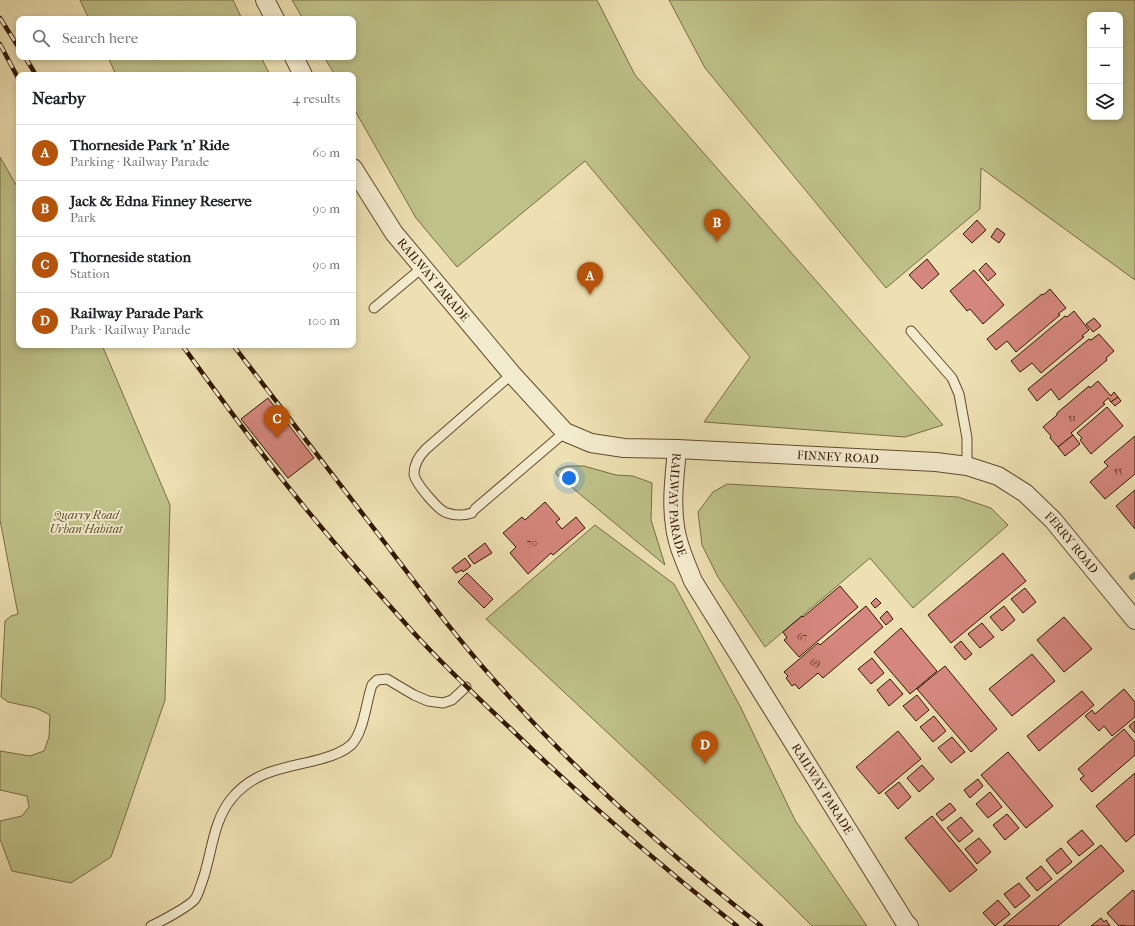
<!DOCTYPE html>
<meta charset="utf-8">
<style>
:root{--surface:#fff;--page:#f6f6f6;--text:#202124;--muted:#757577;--line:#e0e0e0;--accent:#b45309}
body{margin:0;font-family:"IM FELL French Canon",serif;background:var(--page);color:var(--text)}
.controls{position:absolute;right:12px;top:12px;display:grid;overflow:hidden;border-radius:8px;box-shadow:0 2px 6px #0003}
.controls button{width:36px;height:36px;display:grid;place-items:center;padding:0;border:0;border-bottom:1px solid var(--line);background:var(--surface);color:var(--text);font:20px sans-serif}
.you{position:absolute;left:569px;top:478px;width:14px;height:14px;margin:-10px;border:3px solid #fff;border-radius:50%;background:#1a73e8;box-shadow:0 0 0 6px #1a73e833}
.badge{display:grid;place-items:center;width:26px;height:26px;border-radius:50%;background:var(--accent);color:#fff;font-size:13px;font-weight:700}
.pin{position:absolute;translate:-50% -33px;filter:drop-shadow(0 1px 2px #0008)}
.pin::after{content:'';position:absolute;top:21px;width:14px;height:12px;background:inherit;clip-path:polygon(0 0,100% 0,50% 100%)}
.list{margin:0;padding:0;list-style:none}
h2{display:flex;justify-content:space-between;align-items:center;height:52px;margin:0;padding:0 16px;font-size:17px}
h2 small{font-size:13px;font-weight:400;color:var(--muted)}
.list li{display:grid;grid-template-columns:26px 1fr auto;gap:12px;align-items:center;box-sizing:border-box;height:56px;padding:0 16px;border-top:1px solid var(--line)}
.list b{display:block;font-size:15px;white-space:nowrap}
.list p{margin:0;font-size:13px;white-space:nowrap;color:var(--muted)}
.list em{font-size:13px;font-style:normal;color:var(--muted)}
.icon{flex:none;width:22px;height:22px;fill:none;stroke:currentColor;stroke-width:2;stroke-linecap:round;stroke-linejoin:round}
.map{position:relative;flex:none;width:1135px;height:926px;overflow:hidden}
.search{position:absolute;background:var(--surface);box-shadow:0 2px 6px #0003;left:16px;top:16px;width:340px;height:44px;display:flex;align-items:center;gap:10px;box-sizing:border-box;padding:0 14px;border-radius:8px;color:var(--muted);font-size:15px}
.panel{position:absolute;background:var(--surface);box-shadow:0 2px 6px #0003;left:16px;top:72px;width:340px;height:276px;border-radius:8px}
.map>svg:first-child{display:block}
.green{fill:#bec188;stroke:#786c44;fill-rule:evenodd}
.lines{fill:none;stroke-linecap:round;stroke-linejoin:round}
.stream{stroke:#707c64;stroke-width:6}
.building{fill:#d5877d;stroke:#321800}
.lane-casing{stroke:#614a2c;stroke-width:11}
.street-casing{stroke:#614a2c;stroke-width:20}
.lane{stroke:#f3ebcd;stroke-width:9}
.street{stroke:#f3ebcd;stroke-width:18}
.rail-casing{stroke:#321800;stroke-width:4.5}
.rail{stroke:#f3ebcd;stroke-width:3;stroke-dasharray:9;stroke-linecap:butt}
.labels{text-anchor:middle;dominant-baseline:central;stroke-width:3.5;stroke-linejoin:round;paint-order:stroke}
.number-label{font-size:10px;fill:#5b341f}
.street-label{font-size:12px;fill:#321800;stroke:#f3ebcd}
.park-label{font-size:12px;font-style:italic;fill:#5c4b29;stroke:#f3ebcd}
</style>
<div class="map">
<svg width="1135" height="926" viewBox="0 0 1135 926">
<rect width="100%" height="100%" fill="#ede0b2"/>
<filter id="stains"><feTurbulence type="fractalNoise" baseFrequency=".005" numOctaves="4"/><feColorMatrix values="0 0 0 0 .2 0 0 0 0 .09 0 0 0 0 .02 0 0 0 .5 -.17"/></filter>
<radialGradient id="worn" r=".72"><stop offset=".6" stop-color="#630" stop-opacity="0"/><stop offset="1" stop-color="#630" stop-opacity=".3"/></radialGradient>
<g class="green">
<path d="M80 0H233L242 19H89Z"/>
<path d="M292 0H597L635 75 943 425 905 437 704 422 750 357 585 161 457 267 416 218 353 107V75H335L324 57H353V19H303Z"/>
<path d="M669 0H1135V280L981 168 980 209 886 288 705 68ZM1090 15H1120V117H1090Z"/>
<path d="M108 57H261L270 75H116Z"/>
<path d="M0 157 19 190V345H102L170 505 165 700 111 857 71 883 12 871 0 839V821L22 816 29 807 27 796 0 790V751L30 756 44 751 49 737 50 715 36 708 8 702 1 697 5 621 11 616 18 614 0 520Z"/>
<path d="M567 466H584L616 475 633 476 652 483 651 520 665 565 557 475 556 472 559 469Z"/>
<path d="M727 484 958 497 991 508 1008 525 913 608 870 558 765 647 718 577 702 545 698 512 713 492Z"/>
<path d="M595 525 674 584 741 708 795 820 867 926H812L781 895 486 619Z"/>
</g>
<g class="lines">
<path class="stream" d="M1132 577 1135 575"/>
</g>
<g class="building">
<path d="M977 220 986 230 972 243 963 234Z"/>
<path d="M997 228 1005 234 999 243 991 237Z"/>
<path d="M927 259 939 274 922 289 909 275Z"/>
<path d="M986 263 996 274 988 281 979 270Z"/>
<path d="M974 270 1004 305 983 324 970 309 967 311 950 291Z"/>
<path d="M1050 289 1066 308 1058 314 1060 315 1016 352 1007 341 996 350 987 339 1042 294 1043 295Z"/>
<path d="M1074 311 1089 330 1082 336 1084 337 1041 373 1032 363 1020 372 1011 361 1065 316 1067 317Z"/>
<path d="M1094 318 1101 326 1093 332 1086 324Z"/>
<path d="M1099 334 1114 351 1106 358 1107 360 1059 400 1051 389 1037 401 1028 389 1089 339 1091 340Z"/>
<path d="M1098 381 1111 396 1114 392 1118 397 1111 402 1108 398 1103 403 1105 404 1071 433 1073 435 1058 447 1050 438 1051 436 1043 427 1057 415V413L1089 386 1090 388Z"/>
<path d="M1118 397 1121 401 1115 406 1111 402Z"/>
<path d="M268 398 314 458 288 478 241 419Z"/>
<path d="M1107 407 1123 426 1091 454 1080 440 1082 438 1077 433Z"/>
<path d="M1073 435 1080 444 1065 456 1058 447Z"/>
<path d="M1135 436V474L1105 499 1090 482 1108 466 1104 462Z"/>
<path d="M1135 490V529L1116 506Z"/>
<path d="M545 502 560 519 556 522 562 529 576 517 585 528 553 555 551 553 528 574 510 553 516 547 503 533 522 517 525 520Z"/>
<path d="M485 543 492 553 474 564 468 556Z"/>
<path d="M1003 553 1026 581 951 643 928 615Z"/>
<path d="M465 558 471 566 463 572 462 570 456 573 452 568Z"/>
<path d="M467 573 493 599 484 608 458 582Z"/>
<path d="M840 586 858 607 799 657 784 640 787 638 783 632 802 616 803 617Z"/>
<path d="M1025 588 1036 602 1023 613 1011 599Z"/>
<path d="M876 598 881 603 875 608 871 603Z"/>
<path d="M866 606 883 627 823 678 818 673 799 689 795 684 792 686 786 678 788 676 784 672 818 643 820 645Z"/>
<path d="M1004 606 1015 620 1002 631 990 617Z"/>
<path d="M887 611 893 619 886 625 880 618Z"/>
<path d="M1064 617 1092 649 1064 672 1037 640Z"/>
<path d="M982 623 994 637 980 648 968 634Z"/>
<path d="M901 628 937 671 910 694 874 652Z"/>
<path d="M961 641 972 654 965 660 954 647Z"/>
<path d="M1032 654 1055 681 1012 716 989 689Z"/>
<path d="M872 658 884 673 871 684 858 669Z"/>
<path d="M945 666 997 729 971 752 917 689Z"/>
<path d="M890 679 903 694 889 706 877 690Z"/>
<path d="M1124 689 1135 702V717L1112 736 1104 726 1099 731 1085 716 1092 710 1095 714Z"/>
<path d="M1082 691 1094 705 1039 751 1027 736Z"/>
<path d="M917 695 929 710 916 721 903 706Z"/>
<path d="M934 716 946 731 933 742 920 727Z"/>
<path d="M1135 721V733L1129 726Z"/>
<path d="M1124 729 1135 742V755L1092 792 1080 779 1084 776 1078 769Z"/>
<path d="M898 731 921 759 879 794 856 767Z"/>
<path d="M952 737 965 752 951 763 938 748Z"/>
<path d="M1008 752 1053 806 1026 828 981 775Z"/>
<path d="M922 765 934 779 919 792 907 778Z"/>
<path d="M1135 773V834L1126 842 1096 806Z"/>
<path d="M978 779 983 786 970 798 964 790Z"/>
<path d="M899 782 911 797 898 809 885 793Z"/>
<path d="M990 792 1002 807 988 818 976 804Z"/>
<path d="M950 803 956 810 942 821 936 814Z"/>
<path d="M1007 814 1019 828 1005 840 993 825Z"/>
<path d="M932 816 977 870 950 892 905 838Z"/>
<path d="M961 817 973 831 959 842 947 828Z"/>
<path d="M1082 830 1094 844 1079 856 1067 842Z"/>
<path d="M979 838 991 852 977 864 965 849Z"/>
<path d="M1101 845 1124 871 1058 926H1003Z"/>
<path d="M1061 848 1072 862 1057 874 1046 860Z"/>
<path d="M1041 866 1052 879 1037 891 1026 878Z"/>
<path d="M1019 883 1030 896 1015 908 1004 894Z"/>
<path d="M1133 890 1135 892V926H1125L1124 925 1119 926 1107 913Z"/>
<path d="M998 900 1010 914 995 926 983 913Z"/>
<path d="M1101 918 1104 922 1106 920 1110 926H1091Z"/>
</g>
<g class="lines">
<g class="lane-casing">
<g id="lane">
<path d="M374 308 423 267"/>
<path d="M911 331 952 378 959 394 967 438V466"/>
<path d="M475 509 565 432"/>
<path d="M472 513C463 516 456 516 447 513 439 511 415 483 414 474 414 464 419 456 426 449L512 374"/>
<path d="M151 926C160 922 190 906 195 899 198 895 200 887 202 882 212 855 212 822 232 798 256 769 288 768 321 759 332 756 343 752 351 745 364 732 366 702 372 685L377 680 387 679 414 695 428 701 443 703 452 700 466 687"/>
</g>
</g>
<g class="street-casing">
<g id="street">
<path d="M265 0 275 19"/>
<path d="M294 57 303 75"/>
<path id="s1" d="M353 168 394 233 512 374 565 432 591 443 624 448 677 449 936 462 967 466 998 476 1025 493 1053 520 1135 620"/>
<path id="s2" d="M677 449C675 474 671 500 675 526 677 545 686 563 693 581L905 922 909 926"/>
</g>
</g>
<use href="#lane" class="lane"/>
<use href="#street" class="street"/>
<g class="rail-casing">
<g id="rail">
<path d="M0 18 19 48"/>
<path d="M0 44 19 80"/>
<path d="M25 57 36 75"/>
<path d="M182 345C219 396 255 446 294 494 332 542 373 587 413 632 444 666 478 698 511 729 583 799 658 864 737 926"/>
<path d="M233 345C283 411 334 477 385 543 426 597 468 653 515 703 590 785 674 858 761 926"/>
</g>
</g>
<use href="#rail" class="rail"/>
</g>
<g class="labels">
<g class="number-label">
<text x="1072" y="418">51</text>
<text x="1118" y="471">55</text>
<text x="532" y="543">70</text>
<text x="802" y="637">67</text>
<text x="815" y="663">69</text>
</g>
<g class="street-label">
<text stroke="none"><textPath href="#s1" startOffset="138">RAILWAY PARADE</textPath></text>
<text stroke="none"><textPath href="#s1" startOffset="615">FINNEY ROAD</textPath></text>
<text stroke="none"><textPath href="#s2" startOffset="56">RAILWAY PARADE</textPath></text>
<text stroke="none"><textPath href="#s1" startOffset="877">FERRY ROAD</textPath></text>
<text stroke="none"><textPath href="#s2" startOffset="380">RAILWAY PARADE</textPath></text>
</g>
<g class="park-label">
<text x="86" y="515">Quarry Road<tspan x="86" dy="14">Urban Habitat</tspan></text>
</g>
</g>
<rect width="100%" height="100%" filter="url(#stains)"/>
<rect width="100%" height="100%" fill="url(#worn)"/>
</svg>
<div class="controls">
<button>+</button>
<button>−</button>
<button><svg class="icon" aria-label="layers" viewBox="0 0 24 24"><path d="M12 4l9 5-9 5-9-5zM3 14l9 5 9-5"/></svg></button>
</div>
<div class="you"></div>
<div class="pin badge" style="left:590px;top:295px">A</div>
<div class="pin badge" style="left:717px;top:242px">B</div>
<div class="pin badge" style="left:277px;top:438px">C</div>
<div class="pin badge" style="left:705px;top:764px">D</div>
<div class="search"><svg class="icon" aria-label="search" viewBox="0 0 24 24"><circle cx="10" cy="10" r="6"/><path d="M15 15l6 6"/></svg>Search here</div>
<section class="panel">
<h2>Nearby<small>4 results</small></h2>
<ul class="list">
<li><span class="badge">A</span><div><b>Thorneside Park 'n' Ride</b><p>Parking · Railway Parade</p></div><em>60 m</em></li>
<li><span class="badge">B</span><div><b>Jack &amp; Edna Finney Reserve</b><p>Park</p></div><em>90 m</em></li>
<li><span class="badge">C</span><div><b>Thorneside station</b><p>Station</p></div><em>90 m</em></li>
<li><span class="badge">D</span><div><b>Railway Parade Park</b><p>Park · Railway Parade</p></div><em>100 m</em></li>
</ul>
</section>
</div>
